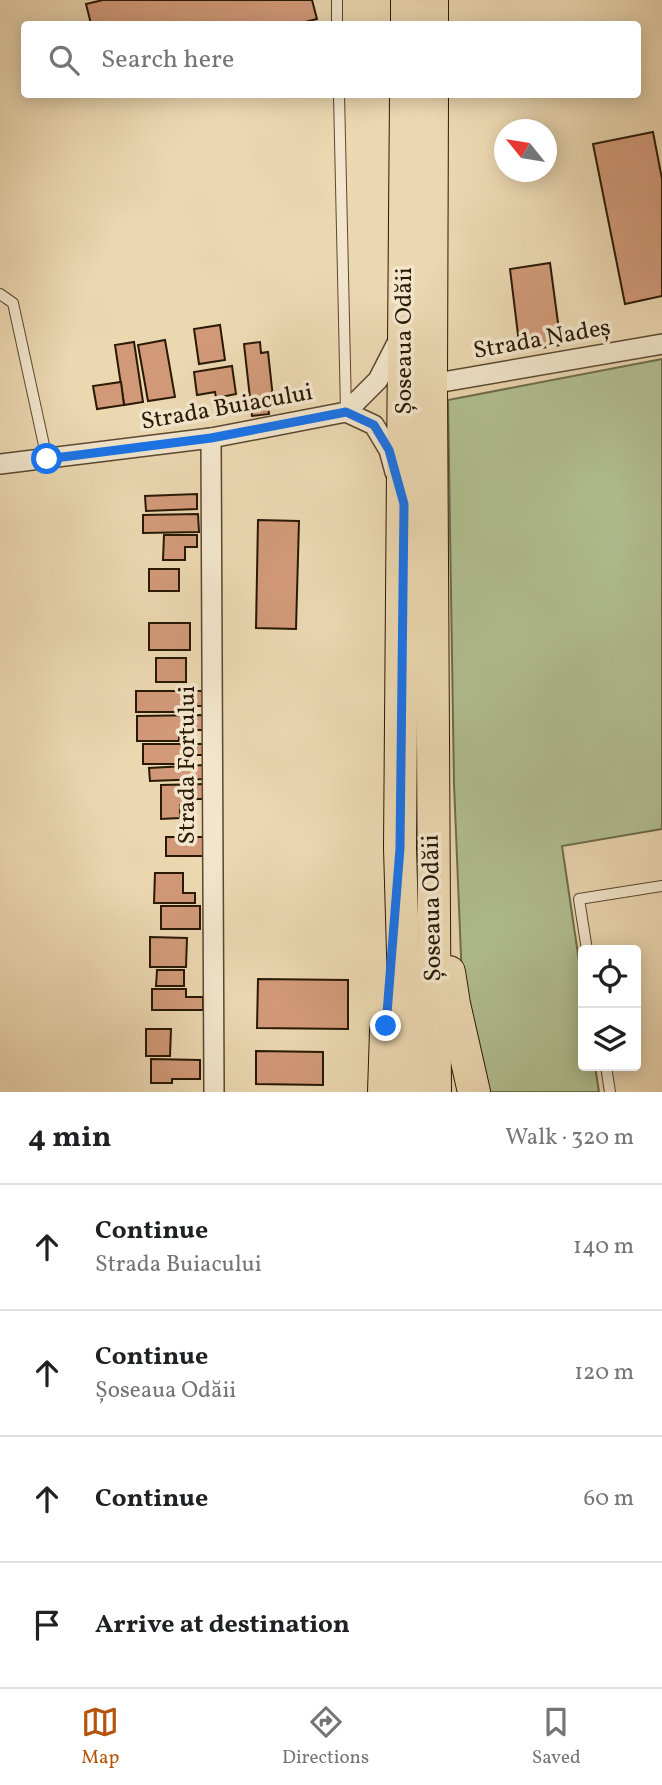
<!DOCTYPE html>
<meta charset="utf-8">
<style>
:root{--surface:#fff;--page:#f2f2f2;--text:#202124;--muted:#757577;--line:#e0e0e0;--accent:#b45309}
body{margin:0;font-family:Vollkorn,serif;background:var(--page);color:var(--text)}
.controls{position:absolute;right:21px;bottom:21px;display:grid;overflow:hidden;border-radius:7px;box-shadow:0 4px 18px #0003}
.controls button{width:63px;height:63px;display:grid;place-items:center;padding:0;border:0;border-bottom:2px solid var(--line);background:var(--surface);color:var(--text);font:35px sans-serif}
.compass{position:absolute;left:494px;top:119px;width:63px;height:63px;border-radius:50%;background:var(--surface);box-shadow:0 4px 18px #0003;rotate:300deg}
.stop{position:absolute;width:21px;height:21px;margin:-16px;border:5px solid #1a73e8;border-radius:50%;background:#fff}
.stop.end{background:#1a73e8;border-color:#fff;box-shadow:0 2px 7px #0008}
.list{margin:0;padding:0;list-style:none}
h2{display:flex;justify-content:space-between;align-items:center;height:91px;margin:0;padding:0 28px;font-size:30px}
h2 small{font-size:23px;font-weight:400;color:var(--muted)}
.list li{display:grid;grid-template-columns:46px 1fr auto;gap:21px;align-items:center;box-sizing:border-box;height:126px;padding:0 28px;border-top:2px solid var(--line)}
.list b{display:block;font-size:26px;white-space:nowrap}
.list p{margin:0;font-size:23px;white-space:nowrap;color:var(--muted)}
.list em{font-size:23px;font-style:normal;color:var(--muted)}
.icon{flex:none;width:38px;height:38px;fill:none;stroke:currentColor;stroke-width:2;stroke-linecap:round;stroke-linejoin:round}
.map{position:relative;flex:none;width:662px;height:1092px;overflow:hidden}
.search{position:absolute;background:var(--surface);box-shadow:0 4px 18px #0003;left:21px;right:21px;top:21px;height:77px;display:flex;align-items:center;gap:18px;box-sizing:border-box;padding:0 24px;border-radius:7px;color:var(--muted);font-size:26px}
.sheet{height:595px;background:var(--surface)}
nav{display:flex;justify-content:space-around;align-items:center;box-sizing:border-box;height:98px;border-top:2px solid var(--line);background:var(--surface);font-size:19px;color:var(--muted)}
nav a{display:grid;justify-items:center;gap:4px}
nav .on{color:var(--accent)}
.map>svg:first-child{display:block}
.green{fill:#b1bf90;stroke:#6d6c4a;stroke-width:2}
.building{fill:#d19978;stroke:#291905;stroke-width:2}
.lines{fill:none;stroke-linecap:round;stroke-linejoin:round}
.lane-casing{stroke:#5a4830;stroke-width:12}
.street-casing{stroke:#5a4830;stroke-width:22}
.primary-casing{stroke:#291905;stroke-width:34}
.lane{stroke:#f2e5cc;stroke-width:10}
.street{stroke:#f2e5cc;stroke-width:19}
.primary{stroke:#ebd7b0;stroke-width:32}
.route{stroke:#1a73e8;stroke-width:9}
.labels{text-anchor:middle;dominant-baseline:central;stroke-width:7;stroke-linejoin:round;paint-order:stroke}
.street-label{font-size:24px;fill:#291905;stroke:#f2e5cc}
</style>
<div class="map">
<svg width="662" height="1092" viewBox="0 0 662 1092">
<rect width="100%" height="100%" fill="#ebd7b0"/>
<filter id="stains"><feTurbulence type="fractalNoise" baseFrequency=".00286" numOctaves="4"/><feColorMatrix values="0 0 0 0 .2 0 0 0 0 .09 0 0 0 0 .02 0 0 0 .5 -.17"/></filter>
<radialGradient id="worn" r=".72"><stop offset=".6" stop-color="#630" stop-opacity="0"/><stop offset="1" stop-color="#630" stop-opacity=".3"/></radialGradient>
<path class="green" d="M662 359V829L562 846 583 988V1066H595L599 1092H485L462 981 454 784 448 400Z"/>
<g class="building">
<path d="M103 0H312L317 19 297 24H91L86 4Z"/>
<path d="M653 132 662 179V296L625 304 593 144Z"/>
<path d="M550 263 561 345 520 351 510 269Z"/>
<path d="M220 325 225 360 199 364 194 329Z"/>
<path d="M165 340 175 397 148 401 138 345Z"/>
<path d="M134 342 143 402 124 405 115 345Z"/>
<path d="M260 342 261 353 268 352 273 398 267 399 269 414 252 416 244 344Z"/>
<path d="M232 366 236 394 216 398 215 392 197 395 194 372Z"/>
<path d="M121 382 124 405 97 409 93 386Z"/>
<path d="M197 494V509L146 511 145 496Z"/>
<path d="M198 514 199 532 143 533V515Z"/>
<path d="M258 520 299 521 296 629 256 628Z"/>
<path d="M164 535H197V547H185V560H163Z"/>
<rect x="149" y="569" width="30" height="22"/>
<rect x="149" y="623" width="41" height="27"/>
<rect x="156" y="658" width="30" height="24"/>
<path d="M136 691H203V706H185V712H136Z"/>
<path d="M204 715V730H179V741H137V716Z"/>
<path d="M143 744H204V755H186V764H143Z"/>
<path d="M204 765 205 779 150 781 149 768Z"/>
<path d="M204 784V799H194V805H180V818L161 819V785Z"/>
<rect x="166" y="837" width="37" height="19"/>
<path d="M155 873H183V893H195V903H154Z"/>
<rect x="161" y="906" width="39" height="23"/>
<path d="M150 937 187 938 186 967H150Z"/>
<path d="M157 970H184V986H156Z"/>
<path d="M258 979 348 980V1029L257 1028Z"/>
<path d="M152 989H186V997H203V1010H152Z"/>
<path d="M146 1029H171L170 1056H146Z"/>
<path d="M256 1051 323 1052V1085L256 1084Z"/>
<path d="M151 1059 200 1060V1079H172V1083H151Z"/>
</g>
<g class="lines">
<g class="lane-casing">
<g id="lane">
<path d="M337 0V24"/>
<path d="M339 94 346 411"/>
<path d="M0 294 13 303 47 459"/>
<path d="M587 950 579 899 662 886"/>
<path d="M606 1066 610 1092"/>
</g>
</g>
<g class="street-casing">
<g id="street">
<path d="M431 384 662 344"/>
<path d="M346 412 378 380 400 337"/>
<path d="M211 438 214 1092"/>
<path d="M0 464 211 438 346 412 374 425 389 450 395 472"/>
</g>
</g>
<g class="primary-casing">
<g id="primary">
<path d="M407 24V0"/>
<path d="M432 24V0"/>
<path d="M406 94 400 848 407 1092"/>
<path d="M432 94 431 384 435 1092"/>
<path d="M449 972 454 1004 474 1092"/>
<path d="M384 1092 386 1031"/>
</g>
</g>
<use href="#lane" class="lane"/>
<use href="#street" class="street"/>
<use href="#primary" class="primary"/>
</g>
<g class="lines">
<path class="route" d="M47 459 211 438 346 412 374 425 389 450 404 504 400 848 386 1026"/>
</g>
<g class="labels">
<g class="street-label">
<text transform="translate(542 340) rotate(-10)">Strada Nadeș</text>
<text transform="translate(405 341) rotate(-90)">Șoseaua Odăii</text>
<text transform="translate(227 408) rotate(-10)">Strada Buiacului</text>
<text transform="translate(188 765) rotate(-90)">Strada Fortului</text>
<text transform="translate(433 908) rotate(-91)">Șoseaua Odăii</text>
</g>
</g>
<rect width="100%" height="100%" filter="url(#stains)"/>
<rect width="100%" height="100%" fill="url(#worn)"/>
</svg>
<div class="controls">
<button><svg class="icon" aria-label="locate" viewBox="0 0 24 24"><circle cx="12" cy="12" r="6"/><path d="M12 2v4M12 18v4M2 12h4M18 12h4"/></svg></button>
<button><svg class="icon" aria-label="layers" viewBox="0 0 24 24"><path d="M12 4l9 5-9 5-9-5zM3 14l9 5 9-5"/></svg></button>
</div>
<svg class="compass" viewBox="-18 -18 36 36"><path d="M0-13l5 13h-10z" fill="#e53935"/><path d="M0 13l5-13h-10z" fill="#757577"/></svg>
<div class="stop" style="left:47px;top:459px"></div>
<div class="stop end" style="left:386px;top:1026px"></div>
<div class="search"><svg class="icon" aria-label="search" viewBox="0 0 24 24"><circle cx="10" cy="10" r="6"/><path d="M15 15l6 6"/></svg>Search here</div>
</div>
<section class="sheet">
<h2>4 min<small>Walk · 320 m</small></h2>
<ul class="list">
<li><svg class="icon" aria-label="ahead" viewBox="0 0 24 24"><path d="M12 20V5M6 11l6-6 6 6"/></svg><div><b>Continue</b><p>Strada Buiacului</p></div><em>140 m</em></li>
<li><svg class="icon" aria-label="ahead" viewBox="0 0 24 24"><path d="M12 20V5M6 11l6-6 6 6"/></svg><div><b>Continue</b><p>Șoseaua Odăii</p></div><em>120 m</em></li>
<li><svg class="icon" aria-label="ahead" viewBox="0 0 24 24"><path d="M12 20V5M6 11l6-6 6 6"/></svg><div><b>Continue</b></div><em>60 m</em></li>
<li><svg class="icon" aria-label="arrive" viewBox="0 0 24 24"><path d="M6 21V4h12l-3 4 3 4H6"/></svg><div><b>Arrive at destination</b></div></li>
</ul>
</section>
<nav>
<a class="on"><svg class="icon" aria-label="map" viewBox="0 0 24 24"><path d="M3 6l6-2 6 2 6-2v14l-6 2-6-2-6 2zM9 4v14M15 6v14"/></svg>Map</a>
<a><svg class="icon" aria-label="directions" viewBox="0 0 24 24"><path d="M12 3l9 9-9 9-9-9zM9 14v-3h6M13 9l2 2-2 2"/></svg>Directions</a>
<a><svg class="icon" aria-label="saved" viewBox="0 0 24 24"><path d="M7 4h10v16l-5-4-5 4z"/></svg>Saved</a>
</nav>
